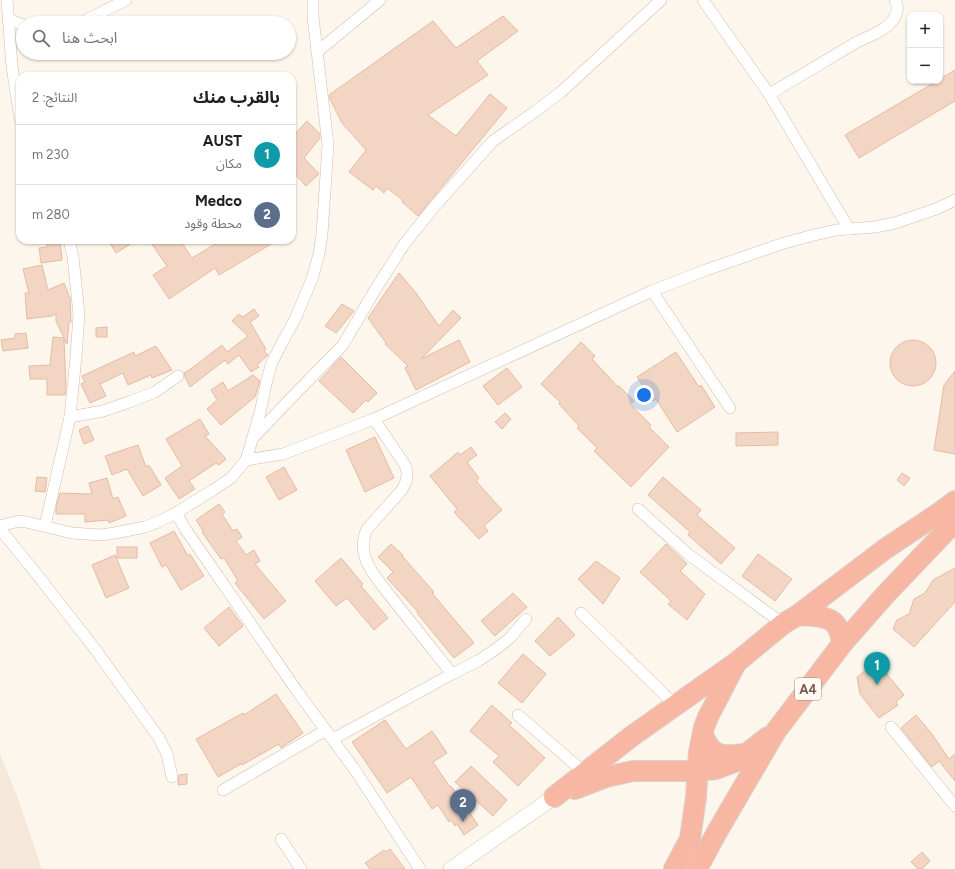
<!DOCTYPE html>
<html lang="ar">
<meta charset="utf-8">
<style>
:root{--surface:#fff;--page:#f6f6f6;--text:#202124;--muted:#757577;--line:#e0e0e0;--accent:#ea580c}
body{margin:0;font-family:Figtree,"Noto Sans Arabic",sans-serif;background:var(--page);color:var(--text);direction:rtl}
.controls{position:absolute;right:12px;top:12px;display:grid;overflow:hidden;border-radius:8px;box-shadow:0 1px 3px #0004}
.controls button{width:36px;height:36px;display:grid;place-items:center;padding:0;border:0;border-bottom:1px solid var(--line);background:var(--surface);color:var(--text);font:20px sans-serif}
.you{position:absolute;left:644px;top:395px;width:14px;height:14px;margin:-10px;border:3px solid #fff;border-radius:50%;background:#1a73e8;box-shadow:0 0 0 6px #1a73e833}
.badge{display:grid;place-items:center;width:26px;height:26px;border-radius:50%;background:var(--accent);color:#fff;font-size:13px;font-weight:700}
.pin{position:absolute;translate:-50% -33px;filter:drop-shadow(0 1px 2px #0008)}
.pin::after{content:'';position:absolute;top:21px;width:14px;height:12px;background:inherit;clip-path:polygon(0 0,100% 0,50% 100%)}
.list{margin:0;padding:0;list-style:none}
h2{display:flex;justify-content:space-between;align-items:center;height:52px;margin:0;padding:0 16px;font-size:17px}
h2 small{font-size:13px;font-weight:400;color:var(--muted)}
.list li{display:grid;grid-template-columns:26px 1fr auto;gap:12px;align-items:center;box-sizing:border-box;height:60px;padding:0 16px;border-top:1px solid var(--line)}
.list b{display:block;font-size:15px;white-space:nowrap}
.list p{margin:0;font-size:13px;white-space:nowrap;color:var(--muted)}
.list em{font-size:13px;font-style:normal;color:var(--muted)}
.icon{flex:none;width:22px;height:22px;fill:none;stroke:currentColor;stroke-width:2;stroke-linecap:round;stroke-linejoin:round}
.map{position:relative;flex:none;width:955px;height:869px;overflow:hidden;direction:ltr}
.search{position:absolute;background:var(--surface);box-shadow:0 1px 3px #0004;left:16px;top:16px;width:280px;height:44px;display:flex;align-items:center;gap:10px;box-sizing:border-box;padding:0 14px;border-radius:22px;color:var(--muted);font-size:15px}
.panel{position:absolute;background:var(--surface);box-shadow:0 1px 3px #0004;left:16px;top:72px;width:280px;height:172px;border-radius:12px;direction:rtl}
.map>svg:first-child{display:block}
.residential{fill:#f5e8da}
.building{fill:#f3d5c3;stroke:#e6bba3}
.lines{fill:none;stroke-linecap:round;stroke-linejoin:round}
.street-casing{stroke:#d1beb0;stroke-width:12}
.secondary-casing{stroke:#d6c0b0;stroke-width:16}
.highway-casing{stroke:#dad1cd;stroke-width:22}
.street{stroke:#fff;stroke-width:11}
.secondary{stroke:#fff;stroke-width:15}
.highway{stroke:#f7b7a3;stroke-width:20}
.labels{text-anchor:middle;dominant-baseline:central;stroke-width:3;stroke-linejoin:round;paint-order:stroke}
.shield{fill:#fffaf3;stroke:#a28b7f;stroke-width:1}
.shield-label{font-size:13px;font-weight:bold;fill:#7a5c4d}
</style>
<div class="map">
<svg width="955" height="869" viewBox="0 0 955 869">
<rect width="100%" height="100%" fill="#fdf6ec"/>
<path class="residential" d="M0 754 16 793 42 869H0Z"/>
<g class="building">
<path d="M503 16 518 31 477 61 488 75 428 115 456 136 490 94 507 108 418 216 402 202 403 200 387 188 384 193 376 186 373 190 349 172 366 150 342 123 330 99 329 95 433 21 456 48Z"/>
<path d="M955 70V101L859 158 845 135 937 81H940V79Z"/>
<path d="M307 121 320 134V138L304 158 319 174 306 186 292 171V137Z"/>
<path d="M47 240H60L62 260 41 263 39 248 47 247Z"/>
<path d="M108 240H137L116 253Z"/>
<path d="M149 240H180L192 258 222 240H278L219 275 215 268 169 299 153 275 167 266Z"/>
<path d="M42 265 48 290 64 283 70 298 71 322H69L67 344 64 339 66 389 65 395H47V379H30L29 366 50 365 53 337 64 338 56 321V314L51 316 27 319 25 293H29L23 269Z"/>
<path d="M399 273 416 293 439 326 453 310 461 318 421 359 459 340 470 362 416 390 405 368 408 366 385 344 386 343 368 318Z"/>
<path d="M342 304 354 311 336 333 325 326Z"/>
<path d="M254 309 259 316 250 322 266 349 264 351 268 355 257 365 259 367 251 372 239 355 228 364 225 360 190 387 185 377 184 373 192 368 222 345 227 352 248 336 232 321 239 314 243 317Z"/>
<path d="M107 327V337H96V328Z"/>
<path d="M26 333 28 348 3 351 1 340 15 338V334Z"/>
<circle cx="913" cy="363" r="23"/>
<path d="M581 342 595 356 592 359 618 387 619 386 634 401 630 404 651 425 649 427 669 447 631 487 594 451 597 448 577 428 579 426 559 404 560 402 541 384Z"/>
<path d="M156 346 172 370 152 378 151 375 128 385 123 373 100 384 106 396 90 403 81 384 85 382 82 376 134 352 135 356Z"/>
<path d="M676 352 699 387 701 385 715 407 677 432 656 399 653 401 637 377Z"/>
<path d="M341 357 377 393 368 402 366 400 353 413 319 381Z"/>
<path d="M507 368 522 387 498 405 483 386Z"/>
<path d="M955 371V454L934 450 944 385Z"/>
<path d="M253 375 260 381 255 397 221 425 207 409 217 400 211 390 223 382 228 391Z"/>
<path d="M505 413 511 419 502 429 495 422Z"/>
<path d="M200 419 209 434 205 436 226 459 219 465 216 463 189 481 195 489 179 499 165 478 182 466 166 439Z"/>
<path d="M88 426 94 440 84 444 79 430Z"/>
<path d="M778 432V445L736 446V433Z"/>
<path d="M375 437 394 478 365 492 346 450Z"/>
<path d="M138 445 146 467 149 465 161 485 143 496 127 469 112 475 105 456Z"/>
<path d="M471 447 477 455 467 462 479 478 476 481 502 510 484 526 488 531 479 539 454 512 457 509 430 476 458 452 460 455Z"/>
<path d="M284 467 297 490 279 500 266 477Z"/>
<path d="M902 473 910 478 904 486 897 480Z"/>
<path d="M37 477 47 478 45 492 35 491Z"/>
<path d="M663 477 701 510 697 515 735 548 721 564 688 535 690 532 648 495Z"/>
<path d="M107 478 113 499 118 497 126 516 109 523 108 520 85 522V514H56V507L60 493 92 494 89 483Z"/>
<path d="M219 504 225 512 222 514 233 531 237 529 242 537 236 541 246 555 254 550 260 561 255 564 286 601 264 619 235 583 238 581 224 558 221 559 202 532 203 531 196 520Z"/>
<path d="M174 531 188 556 190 554 204 576 181 590 166 565 162 567 150 543Z"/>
<path d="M391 544 403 555 402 556 434 592 432 593 474 643 454 658 417 613 418 612 387 578 393 572 378 557Z"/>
<path d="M666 544 687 564 680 571 705 594 687 620 668 604 671 601 640 572Z"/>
<rect x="117" y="547" width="20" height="11"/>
<path d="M758 554 792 579 775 601 742 576Z"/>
<path d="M115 555 129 588 106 598 92 565Z"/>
<path d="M341 558 363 584 361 586 388 618 374 630 347 598 336 606 315 581Z"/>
<path d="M596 561 620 578 603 604 578 579Z"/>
<path d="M955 568V602L914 647 893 629 897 620 909 614 914 599 925 593 933 580Z"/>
<path d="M513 593 527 607 495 636 481 621Z"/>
<path d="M229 607 243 626 219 646 204 628Z"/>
<path d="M558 617 575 635 550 656 535 641Z"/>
<path d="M523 654 546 674 522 703 498 683Z"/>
<path d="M877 662 904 695 896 702 898 705 879 718 860 694 857 677Z"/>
<path d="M276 694 303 733 281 748 279 744 242 765 241 764 218 777 196 739 243 713 244 715Z"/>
<path d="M492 705 512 723 509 725 545 758 518 786 493 762 499 756 470 731Z"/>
<path d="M916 715 932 734 949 759 955 754V781L939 761 932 767 901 728Z"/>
<path d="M385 720 406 749 432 731 447 753 433 762 450 787 451 786 478 825 464 835 457 824 455 826 451 820 449 822 438 805 432 809 411 777 387 793 352 742Z"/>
<path d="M471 766 507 800 493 816 455 782Z"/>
<path d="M187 774V784L178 785 179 775Z"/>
<path d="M390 849 405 869H370L365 863 384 850 386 852Z"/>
<path d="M922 852 930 861 922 869H918L911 862Z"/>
</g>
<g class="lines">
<g class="street-casing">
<g id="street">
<path d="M7 0 12 66 20 119"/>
<path d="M703 0 769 94 849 229"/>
<path d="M8 19 23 25"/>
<path d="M80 23 126 0"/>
<path d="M317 52 380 0"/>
<path d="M769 94C799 77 828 59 857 42 869 36 885 31 893 20 898 13 899 7 895 0"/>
<path d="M652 291 730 408"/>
<path d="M70 417 103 411 129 402 155 392 178 376"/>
<path d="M374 419 405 465C409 475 407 482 401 491L367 529C362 540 362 551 367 562 373 576 385 589 395 602 414 626 433 650 452 674"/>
<path d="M252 439 294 395 343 345 375 290 405 243 434 207 493 141 533 113 561 92 661 0"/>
<path d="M246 460 260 413 266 384 272 362 296 317 312 279 319 254 322 234 328 145 313 17V0"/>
<path d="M638 509 688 554 783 624"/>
<path d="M176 513 186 530 297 691 355 770 420 869"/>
<path d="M0 526 19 521 26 522 72 533 100 535 115 533 145 527 158 522 176 513 213 490 231 478 246 460 283 454 374 419 652 291 706 270 781 244 810 236 836 230 875 227 895 223 936 209 955 200"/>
<path d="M45 526 70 417 76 357 79 314 73 257 69 240"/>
<path d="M0 529 35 572 95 649 159 738 167 754 172 777"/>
<path d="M581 613 675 705"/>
<path d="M518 715 585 773"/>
<path d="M891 727 955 806"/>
<path d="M333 739 452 674 478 661 496 649 510 638 526 619"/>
<path d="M223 790 326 730"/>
<path d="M281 839 301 869"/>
</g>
</g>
<g class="secondary-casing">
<path id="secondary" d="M451 869 554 797"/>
</g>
<g class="highway-casing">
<g id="highway">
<path d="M798 615C823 617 839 614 842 644"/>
<path d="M703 735C712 757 722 757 744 754"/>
<path d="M575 789 606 777 633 771H697L716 769 737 761 768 737"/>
<path d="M554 797 632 736 737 662 783 624 798 615 885 549 939 513 955 501"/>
<path d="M674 869 690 839 696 797 699 752 704 727 708 717 734 667"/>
<path d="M697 869 717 832 776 731 842 644 885 595 947 530 955 524"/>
</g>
</g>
<use href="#street" class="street"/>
<use href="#secondary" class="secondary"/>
<use href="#highway" class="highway"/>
</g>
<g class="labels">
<rect class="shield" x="795" y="678" width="26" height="22" rx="3"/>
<g class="shield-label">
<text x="808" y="689">A4</text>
</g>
</g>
</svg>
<div class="controls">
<button>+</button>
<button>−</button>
</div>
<div class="you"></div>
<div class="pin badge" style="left:877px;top:685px;background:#0f9aa8">1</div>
<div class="pin badge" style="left:463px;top:822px;background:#5c6f8a">2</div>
<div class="search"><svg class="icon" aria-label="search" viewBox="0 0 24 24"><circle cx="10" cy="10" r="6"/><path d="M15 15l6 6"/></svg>ابحث هنا</div>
<section class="panel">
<h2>بالقرب منك<small>النتائج: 2</small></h2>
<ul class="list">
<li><span class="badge" style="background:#0f9aa8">1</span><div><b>AUST</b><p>مكان</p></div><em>230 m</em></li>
<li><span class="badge" style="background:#5c6f8a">2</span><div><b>Medco</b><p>محطة وقود</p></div><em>280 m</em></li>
</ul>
</section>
</div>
